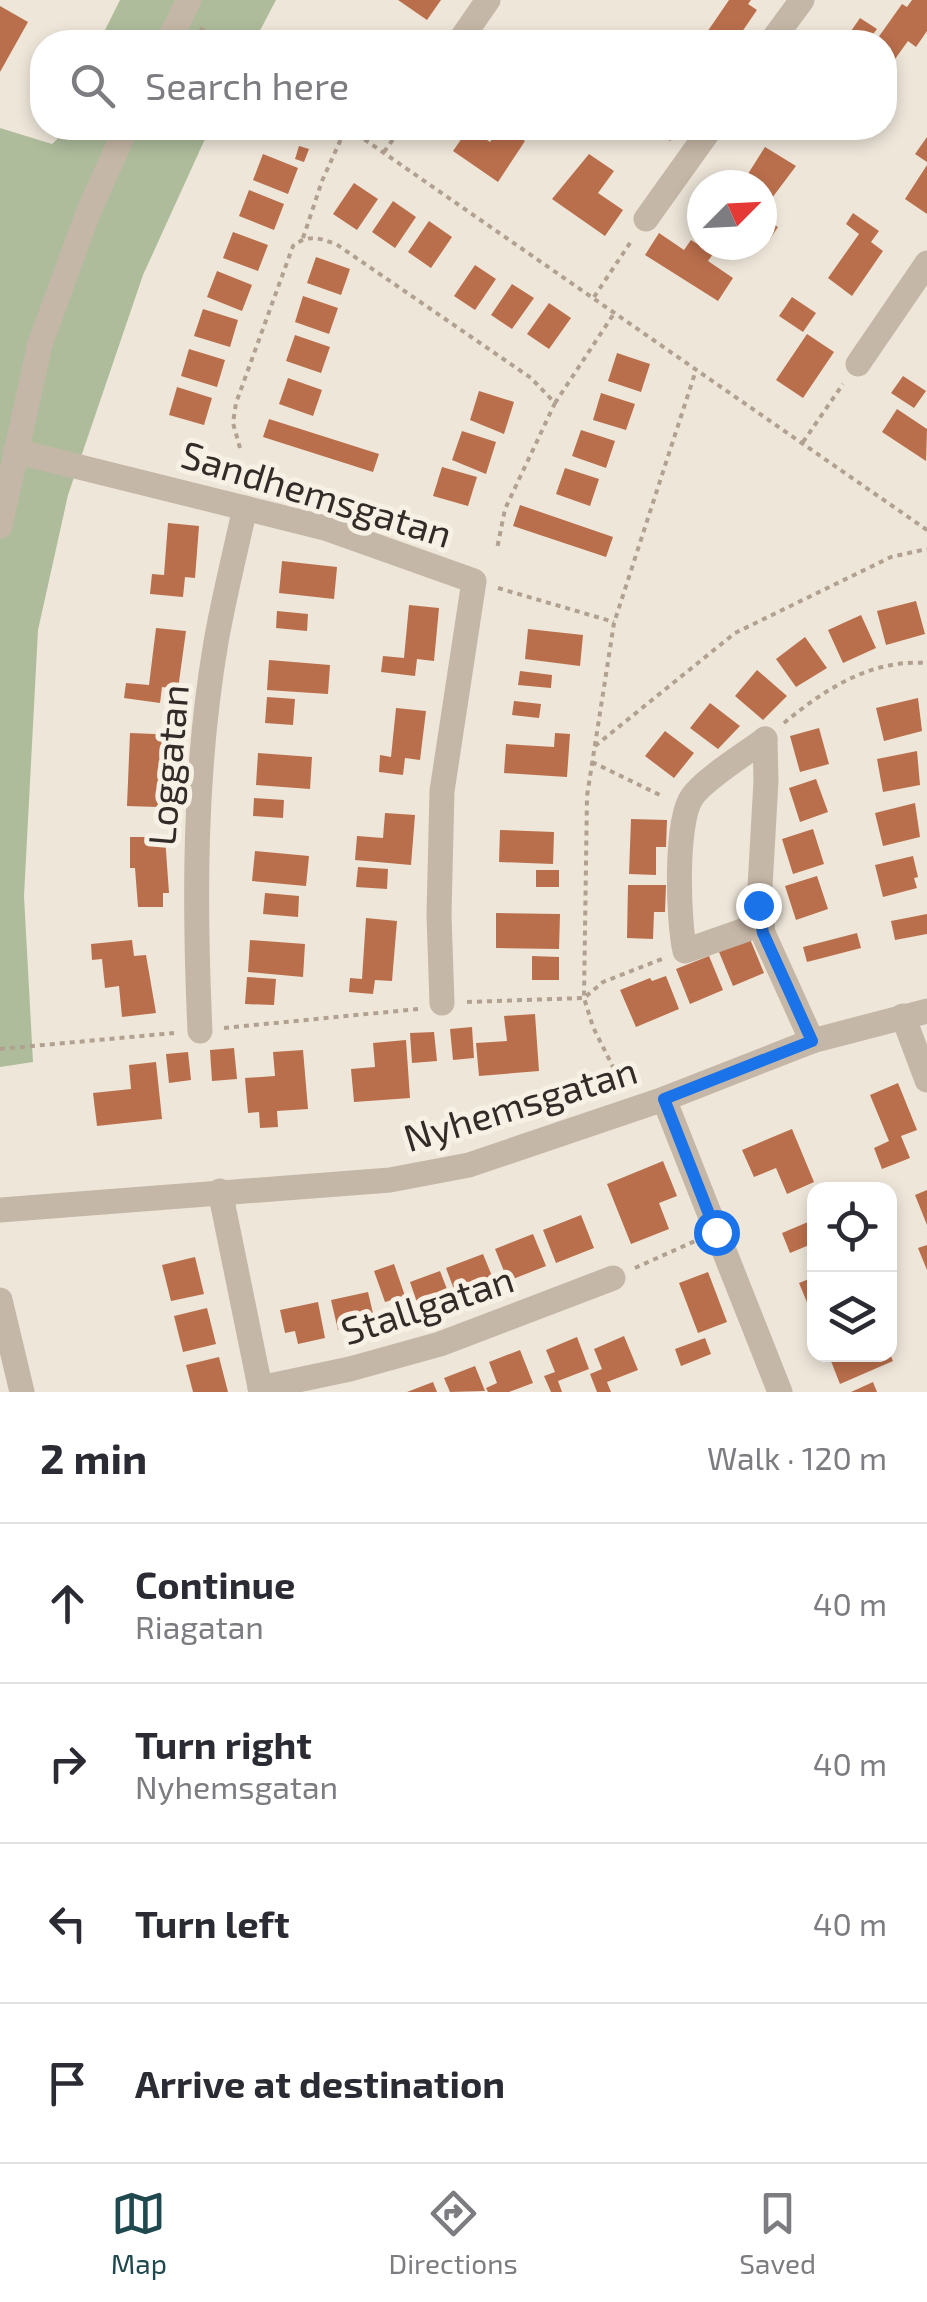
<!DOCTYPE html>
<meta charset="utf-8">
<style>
:root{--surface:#fff;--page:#f7f7f7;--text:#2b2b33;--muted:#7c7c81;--line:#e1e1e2;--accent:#20494f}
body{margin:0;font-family:"Exo 2",sans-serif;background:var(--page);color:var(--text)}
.controls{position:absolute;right:30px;bottom:30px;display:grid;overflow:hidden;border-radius:20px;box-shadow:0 5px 15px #0003}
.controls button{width:90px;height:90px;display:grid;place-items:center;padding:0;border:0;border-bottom:2px solid var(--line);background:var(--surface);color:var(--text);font:50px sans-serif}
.compass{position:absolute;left:687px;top:170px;width:90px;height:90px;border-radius:50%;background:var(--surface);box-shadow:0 5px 15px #0003;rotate:66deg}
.stop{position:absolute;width:30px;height:30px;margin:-22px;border:8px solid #1a73e8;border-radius:50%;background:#fff}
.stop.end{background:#1a73e8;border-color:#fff;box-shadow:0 2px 10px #0008}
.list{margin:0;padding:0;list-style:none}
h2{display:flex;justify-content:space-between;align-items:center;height:130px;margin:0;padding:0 40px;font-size:42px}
h2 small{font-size:32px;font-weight:400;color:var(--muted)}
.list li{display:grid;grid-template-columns:65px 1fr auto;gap:30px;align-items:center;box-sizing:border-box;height:160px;padding:0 40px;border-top:2px solid var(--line)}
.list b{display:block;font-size:38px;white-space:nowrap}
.list p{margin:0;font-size:32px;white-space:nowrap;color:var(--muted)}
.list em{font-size:32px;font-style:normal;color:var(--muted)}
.icon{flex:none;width:55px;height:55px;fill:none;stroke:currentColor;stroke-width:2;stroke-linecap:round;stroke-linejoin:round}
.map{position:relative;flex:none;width:927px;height:1392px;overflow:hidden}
.search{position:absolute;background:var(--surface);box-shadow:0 5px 15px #0003;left:30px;right:30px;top:30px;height:110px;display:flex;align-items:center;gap:25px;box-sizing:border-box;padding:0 35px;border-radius:40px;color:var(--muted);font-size:38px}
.sheet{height:770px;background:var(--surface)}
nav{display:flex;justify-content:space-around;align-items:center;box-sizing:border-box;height:140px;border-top:2px solid var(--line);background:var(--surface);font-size:28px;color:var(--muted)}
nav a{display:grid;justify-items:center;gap:5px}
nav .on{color:var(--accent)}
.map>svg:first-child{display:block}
.green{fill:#aebc9b}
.building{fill:#ba6f4c}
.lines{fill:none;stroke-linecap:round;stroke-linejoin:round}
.path{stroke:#b1a191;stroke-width:4;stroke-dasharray:5 5;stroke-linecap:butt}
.minor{stroke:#c5b7a7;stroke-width:25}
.route{stroke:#1a73e8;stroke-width:12}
.labels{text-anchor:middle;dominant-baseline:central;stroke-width:10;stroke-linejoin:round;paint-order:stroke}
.street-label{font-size:38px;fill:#322b27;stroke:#f7f0e5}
</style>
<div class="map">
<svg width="927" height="1392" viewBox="0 0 927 1392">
<rect width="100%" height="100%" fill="#eee6d9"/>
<g class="green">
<path d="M120 0H276L254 42H99Z"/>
<path d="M0 128 52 144 69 128H210L143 275 68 495 38 630 24 896 33 1062 0 1067Z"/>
</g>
<g class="building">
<path d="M398 0H441L427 20Z"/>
<path d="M729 0H751L748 4 757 10 735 42H709L703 38Z"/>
<path d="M912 0H927V31L916 47 908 41 895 59 884 51V42H875L902 4 907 7Z"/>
<path d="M0 6 28 22 0 72Z"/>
<path d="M860 18 877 29 867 42H861L849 34Z"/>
<path d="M384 32 401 42H377Z"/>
<path d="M469 128 490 142 500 128H527L520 138 525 141 498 182 453 151Z"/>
<path d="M651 128H680L670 141Z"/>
<path d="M927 137V162L915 154Z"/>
<path d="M299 146 309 149 304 162 295 159Z"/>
<path d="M765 147 796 166 766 206 762 204V185H741Z"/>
<path d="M263 154 298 168 288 194 253 180Z"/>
<path d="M589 154 614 171 598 193 623 210 605 236 552 199Z"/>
<path d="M927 165V214L905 199Z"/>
<path d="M354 183 378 199 357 230 333 214Z"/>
<path d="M249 190 284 204 274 230 239 216Z"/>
<path d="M393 201 416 217 395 248 372 232Z"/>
<path d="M853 213 879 231 871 242 883 251 852 296 828 278 859 234 846 224Z"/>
<path d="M762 217 778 227 770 239 762 234Z"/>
<path d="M429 221 452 237 431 268 408 252Z"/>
<path d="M233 232 268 245 258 271 223 258Z"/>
<path d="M659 233 684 250 691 240 713 254 708 261 733 278 718 301 645 255Z"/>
<path d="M316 257 350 269 341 295 307 283Z"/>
<path d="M475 265 496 279 475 310 454 296Z"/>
<path d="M217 271 252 285 242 311 207 297Z"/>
<path d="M512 284 534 298 512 329 491 315Z"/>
<path d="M303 296 338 308 329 334 295 322Z"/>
<path d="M792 297 816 313 803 332 779 316Z"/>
<path d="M549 303 571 318 549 349 527 334Z"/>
<path d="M203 309 238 320 230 347 194 336Z"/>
<path d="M807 334 834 352 803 398 776 380Z"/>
<path d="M295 335 330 347 321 373 286 361Z"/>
<path d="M189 349 225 360 217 387 181 376Z"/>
<path d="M617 353 650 364 641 392 608 381Z"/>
<path d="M903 376 926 391 914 408 891 393Z"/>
<path d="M288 378 322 390 313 416 279 404Z"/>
<path d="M177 387 212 398 204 425 169 415Z"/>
<path d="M479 391 514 402 504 434 470 420Z"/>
<path d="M601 393 635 404 626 430 593 420Z"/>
<path d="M897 409 927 429 926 461 882 432Z"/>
<path d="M269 419 379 454 373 472 263 437Z"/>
<path d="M581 430 615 441 606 468 572 456Z"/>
<path d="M462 431 496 442 486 474 452 460Z"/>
<path d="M442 467 477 477 468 506 433 496Z"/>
<path d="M565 468 599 479 590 506 556 494Z"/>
<path d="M520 505 613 537 606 557 513 526Z"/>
<path d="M168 523 199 526 195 578 185 577 183 597 150 594 152 574 164 575Z"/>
<path d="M282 561 337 567 334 599 279 593Z"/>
<path d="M916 601 925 634 886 645 877 611Z"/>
<path d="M409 605 439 608 434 661 417 659 415 676 381 672 383 656 404 658Z"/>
<path d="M277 611 308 614 307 631 276 628Z"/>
<path d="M861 615 876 648 843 663 828 630Z"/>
<path d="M156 628 186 631 178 689 162 687 160 703 124 698 126 683 149 685Z"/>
<path d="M528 629 583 635 580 666 525 659Z"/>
<path d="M805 637 827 668 796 687 776 659Z"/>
<path d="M269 660 330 665 328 694 267 690Z"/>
<path d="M757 670 787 696 763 720 735 696Z"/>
<path d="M520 671 552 675 551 688 518 685Z"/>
<path d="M267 697 295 699 293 725 265 723Z"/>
<path d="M918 698 922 731 884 741 876 708Z"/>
<path d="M514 701 541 704 539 718 512 715Z"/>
<path d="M710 703 740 726 718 749 690 728Z"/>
<path d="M396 708 426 711 420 760 405 758 403 775 379 772 380 755 391 757Z"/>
<path d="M819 728 829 764 800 772 790 736Z"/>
<path d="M665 731 694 753 674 778 645 756Z"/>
<path d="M130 733 179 735 177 766 160 765 158 807 127 806Z"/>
<path d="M555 733 570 734 567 777 504 773 506 744 554 747Z"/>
<path d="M917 751 920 785 883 792 877 759Z"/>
<path d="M258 753 312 757 310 789 256 785Z"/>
<path d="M816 779 828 812 800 822 789 788Z"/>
<path d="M254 798 284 800 283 818 253 816Z"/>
<path d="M915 803 920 837 883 846 875 813Z"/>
<path d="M385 813 415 815 411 865 355 860 357 836 383 838Z"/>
<path d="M631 819 667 820 666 847H656V875L629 874Z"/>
<path d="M813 829 824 864 793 874 782 839Z"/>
<path d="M500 830 554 832 553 864 499 862Z"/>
<path d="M130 837H165L169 893H163V907H138L135 868H130Z"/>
<path d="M255 851 309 856 306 886 252 881Z"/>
<path d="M913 856 918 877 914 878 917 888 883 897 875 865Z"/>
<path d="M358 867 388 869 387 889 356 887Z"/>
<rect x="536" y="870" width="23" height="17"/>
<path d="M817 876 828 909 796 920 785 886Z"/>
<path d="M628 885H666L665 912H654L653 939 627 938Z"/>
<path d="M265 893 299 896 298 917 263 914Z"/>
<path d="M496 913 560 914 559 949 496 948Z"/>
<path d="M927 914V934L895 940 891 921Z"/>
<path d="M366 918 397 921 392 981 375 980 373 994 349 992 350 978 362 979Z"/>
<path d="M857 933 861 948 807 962 803 947Z"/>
<path d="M750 939 764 973 733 986 719 952Z"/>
<path d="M132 940 134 956 146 955 156 1013 122 1017 119 986 105 988 102 959 92 960 91 944Z"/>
<path d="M250 940 305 944 303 977 248 972Z"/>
<path d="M532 956 559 957V980H532Z"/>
<path d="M709 956 723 990 690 1004 676 969Z"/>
<path d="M666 976 679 1009 636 1027 620 990 650 978 652 981Z"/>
<path d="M247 977 276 979 274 1005 245 1004Z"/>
<path d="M535 1014 539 1071 479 1076 476 1043 507 1041 504 1016Z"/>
<path d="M472 1027 474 1058 453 1060 450 1029Z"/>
<path d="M434 1032 437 1061 412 1063 410 1033Z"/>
<path d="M406 1040 410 1098 354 1102 351 1069 375 1067 373 1043Z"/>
<path d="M234 1048 237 1079 212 1081 210 1050Z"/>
<path d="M303 1050 308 1109 277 1111 278 1127 260 1128 259 1112 248 1113 245 1078 275 1076 273 1052Z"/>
<path d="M188 1052 191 1080 169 1083 166 1054Z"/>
<path d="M156 1062 162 1119 97 1126 93 1093 131 1089 129 1065Z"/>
<path d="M898 1083 917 1130 901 1136 910 1158 882 1169 874 1148 889 1141 870 1095Z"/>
<path d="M792 1129 814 1182 787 1194 776 1168 754 1177 742 1150Z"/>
<path d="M663 1161 677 1196 659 1203 669 1229 631 1244 607 1184Z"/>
<path d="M927 1190V1225L915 1195Z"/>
<path d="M581 1215 594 1248 556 1263 543 1230Z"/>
<path d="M808 1222 814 1243 790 1253 782 1233Z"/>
<path d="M533 1234 546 1266 508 1281 495 1249Z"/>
<path d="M927 1245V1270L918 1248Z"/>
<path d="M483 1254 496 1286 458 1300 446 1268Z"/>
<path d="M195 1257 204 1294 171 1301 162 1265Z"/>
<path d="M394 1264 405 1296 385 1302 374 1271Z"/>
<path d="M440 1271 450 1297 419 1308 410 1282Z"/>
<path d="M708 1272 727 1322 698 1333 679 1283Z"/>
<path d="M814 1277V1311L811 1312 799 1283Z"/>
<path d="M368 1292 375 1322 338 1330 331 1300Z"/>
<path d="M318 1302 325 1338 298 1344 295 1331 285 1333 280 1310Z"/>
<path d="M207 1308 216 1344 183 1352 174 1316Z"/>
<path d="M624 1336 638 1370 607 1382 611 1392H597L590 1374 602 1369 594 1349Z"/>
<path d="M577 1337 589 1369 558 1381 562 1392H551L544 1376 555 1372 546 1350Z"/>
<path d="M705 1338 711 1354 681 1366 675 1349Z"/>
<path d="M520 1350 533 1383 509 1392H488L486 1388 497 1383 489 1362Z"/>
<path d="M832 1354H890L893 1361 840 1384 829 1356Z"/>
<path d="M219 1357 228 1392H193L186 1365Z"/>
<path d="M475 1366 485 1391 450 1392 444 1378Z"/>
<path d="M433 1382 437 1392H407Z"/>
<path d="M873 1382 877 1392H851Z"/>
</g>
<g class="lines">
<g class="path">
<path d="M200 28 221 42"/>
<path d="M348 128 927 530"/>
<path d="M384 152 401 128"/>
<path d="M303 238 322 181 346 128"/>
<path d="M594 297 632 240"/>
<path d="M555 403 615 312"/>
<path d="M803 442 843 384"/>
<path d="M240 448 233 423 236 403 293 246C308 234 319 238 336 244L531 378 555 403 505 509 497 549"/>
<path d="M498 588 614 622"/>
<path d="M784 723C825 689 871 659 927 663"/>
<path d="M595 746 735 633 891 557 927 549"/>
<path d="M592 762 664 797"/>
<path d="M467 1002 584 998 603 982 662 959"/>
<path d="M224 1028 418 1009"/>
<path d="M0 1049 174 1033"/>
<path d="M623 1087 593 1027 584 998 587 796 614 623 696 370"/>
<path d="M635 1268 695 1241"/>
</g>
<g class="minor">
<path d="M168 42 189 0"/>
<path d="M459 42 488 0"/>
<path d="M771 42 802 0"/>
<path d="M646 219 711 128"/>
<path d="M858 364 927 263"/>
<path d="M15 451 325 528 474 581 442 791 439 915 442 1003"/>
<path d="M0 526 40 344 88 213 126 128"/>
<path d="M765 739 766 781 759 905 763 933 812 1041"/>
<path d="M762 924 685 951C678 921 675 821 692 797 704 779 747 753 765 739"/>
<path d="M903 1016 927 1080"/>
<path d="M200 1031C194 901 194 771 216 642 224 597 235 553 245 508"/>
<path d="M664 1099 780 1392"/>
<path d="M220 1191 261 1392"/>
<path d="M0 1210 390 1180 469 1165 664 1099 812 1041 927 1011"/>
<path d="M0 1300 22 1392"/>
<path d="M260 1388 350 1369 440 1344 613 1278"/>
</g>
</g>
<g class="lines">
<path class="route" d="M716 1232 664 1099 812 1041 763 933 758 905"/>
</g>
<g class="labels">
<g class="street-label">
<text transform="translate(317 493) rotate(17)">Sandhemsgatan</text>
<text transform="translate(167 765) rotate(-85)">Loggatan</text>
<text transform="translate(520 1103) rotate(-17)">Nyhemsgatan</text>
<text transform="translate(427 1304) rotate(-18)">Stallgatan</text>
</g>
</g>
</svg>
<div class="controls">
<button><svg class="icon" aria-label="locate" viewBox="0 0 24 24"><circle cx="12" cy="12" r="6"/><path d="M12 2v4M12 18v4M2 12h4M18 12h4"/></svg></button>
<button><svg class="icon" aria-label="layers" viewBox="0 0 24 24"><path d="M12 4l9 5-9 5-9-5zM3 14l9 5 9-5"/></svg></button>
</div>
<svg class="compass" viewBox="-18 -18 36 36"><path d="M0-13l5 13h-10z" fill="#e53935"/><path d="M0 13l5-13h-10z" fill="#7c7c81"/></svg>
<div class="stop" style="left:716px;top:1232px"></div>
<div class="stop end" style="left:758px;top:905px"></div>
<div class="search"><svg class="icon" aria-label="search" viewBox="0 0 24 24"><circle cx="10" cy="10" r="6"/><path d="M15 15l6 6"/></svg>Search here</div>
</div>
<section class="sheet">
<h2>2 min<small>Walk · 120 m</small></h2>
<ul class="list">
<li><svg class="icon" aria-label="ahead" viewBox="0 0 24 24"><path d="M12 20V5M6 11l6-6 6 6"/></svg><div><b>Continue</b><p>Riagatan</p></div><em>40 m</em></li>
<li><svg class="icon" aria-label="right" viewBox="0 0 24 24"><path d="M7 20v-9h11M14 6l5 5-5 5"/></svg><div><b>Turn right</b><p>Nyhemsgatan</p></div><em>40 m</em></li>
<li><svg class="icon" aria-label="left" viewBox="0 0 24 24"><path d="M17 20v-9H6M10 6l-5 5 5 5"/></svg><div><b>Turn left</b></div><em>40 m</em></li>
<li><svg class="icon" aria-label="arrive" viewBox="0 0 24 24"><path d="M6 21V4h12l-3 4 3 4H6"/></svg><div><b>Arrive at destination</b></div></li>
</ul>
</section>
<nav>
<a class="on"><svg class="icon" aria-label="map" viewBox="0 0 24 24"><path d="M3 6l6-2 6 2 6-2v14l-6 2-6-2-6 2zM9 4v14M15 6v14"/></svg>Map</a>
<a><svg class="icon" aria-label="directions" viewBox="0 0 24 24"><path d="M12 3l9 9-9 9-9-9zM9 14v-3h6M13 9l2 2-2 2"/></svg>Directions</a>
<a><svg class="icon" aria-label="saved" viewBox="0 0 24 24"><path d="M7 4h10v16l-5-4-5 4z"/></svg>Saved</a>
</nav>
